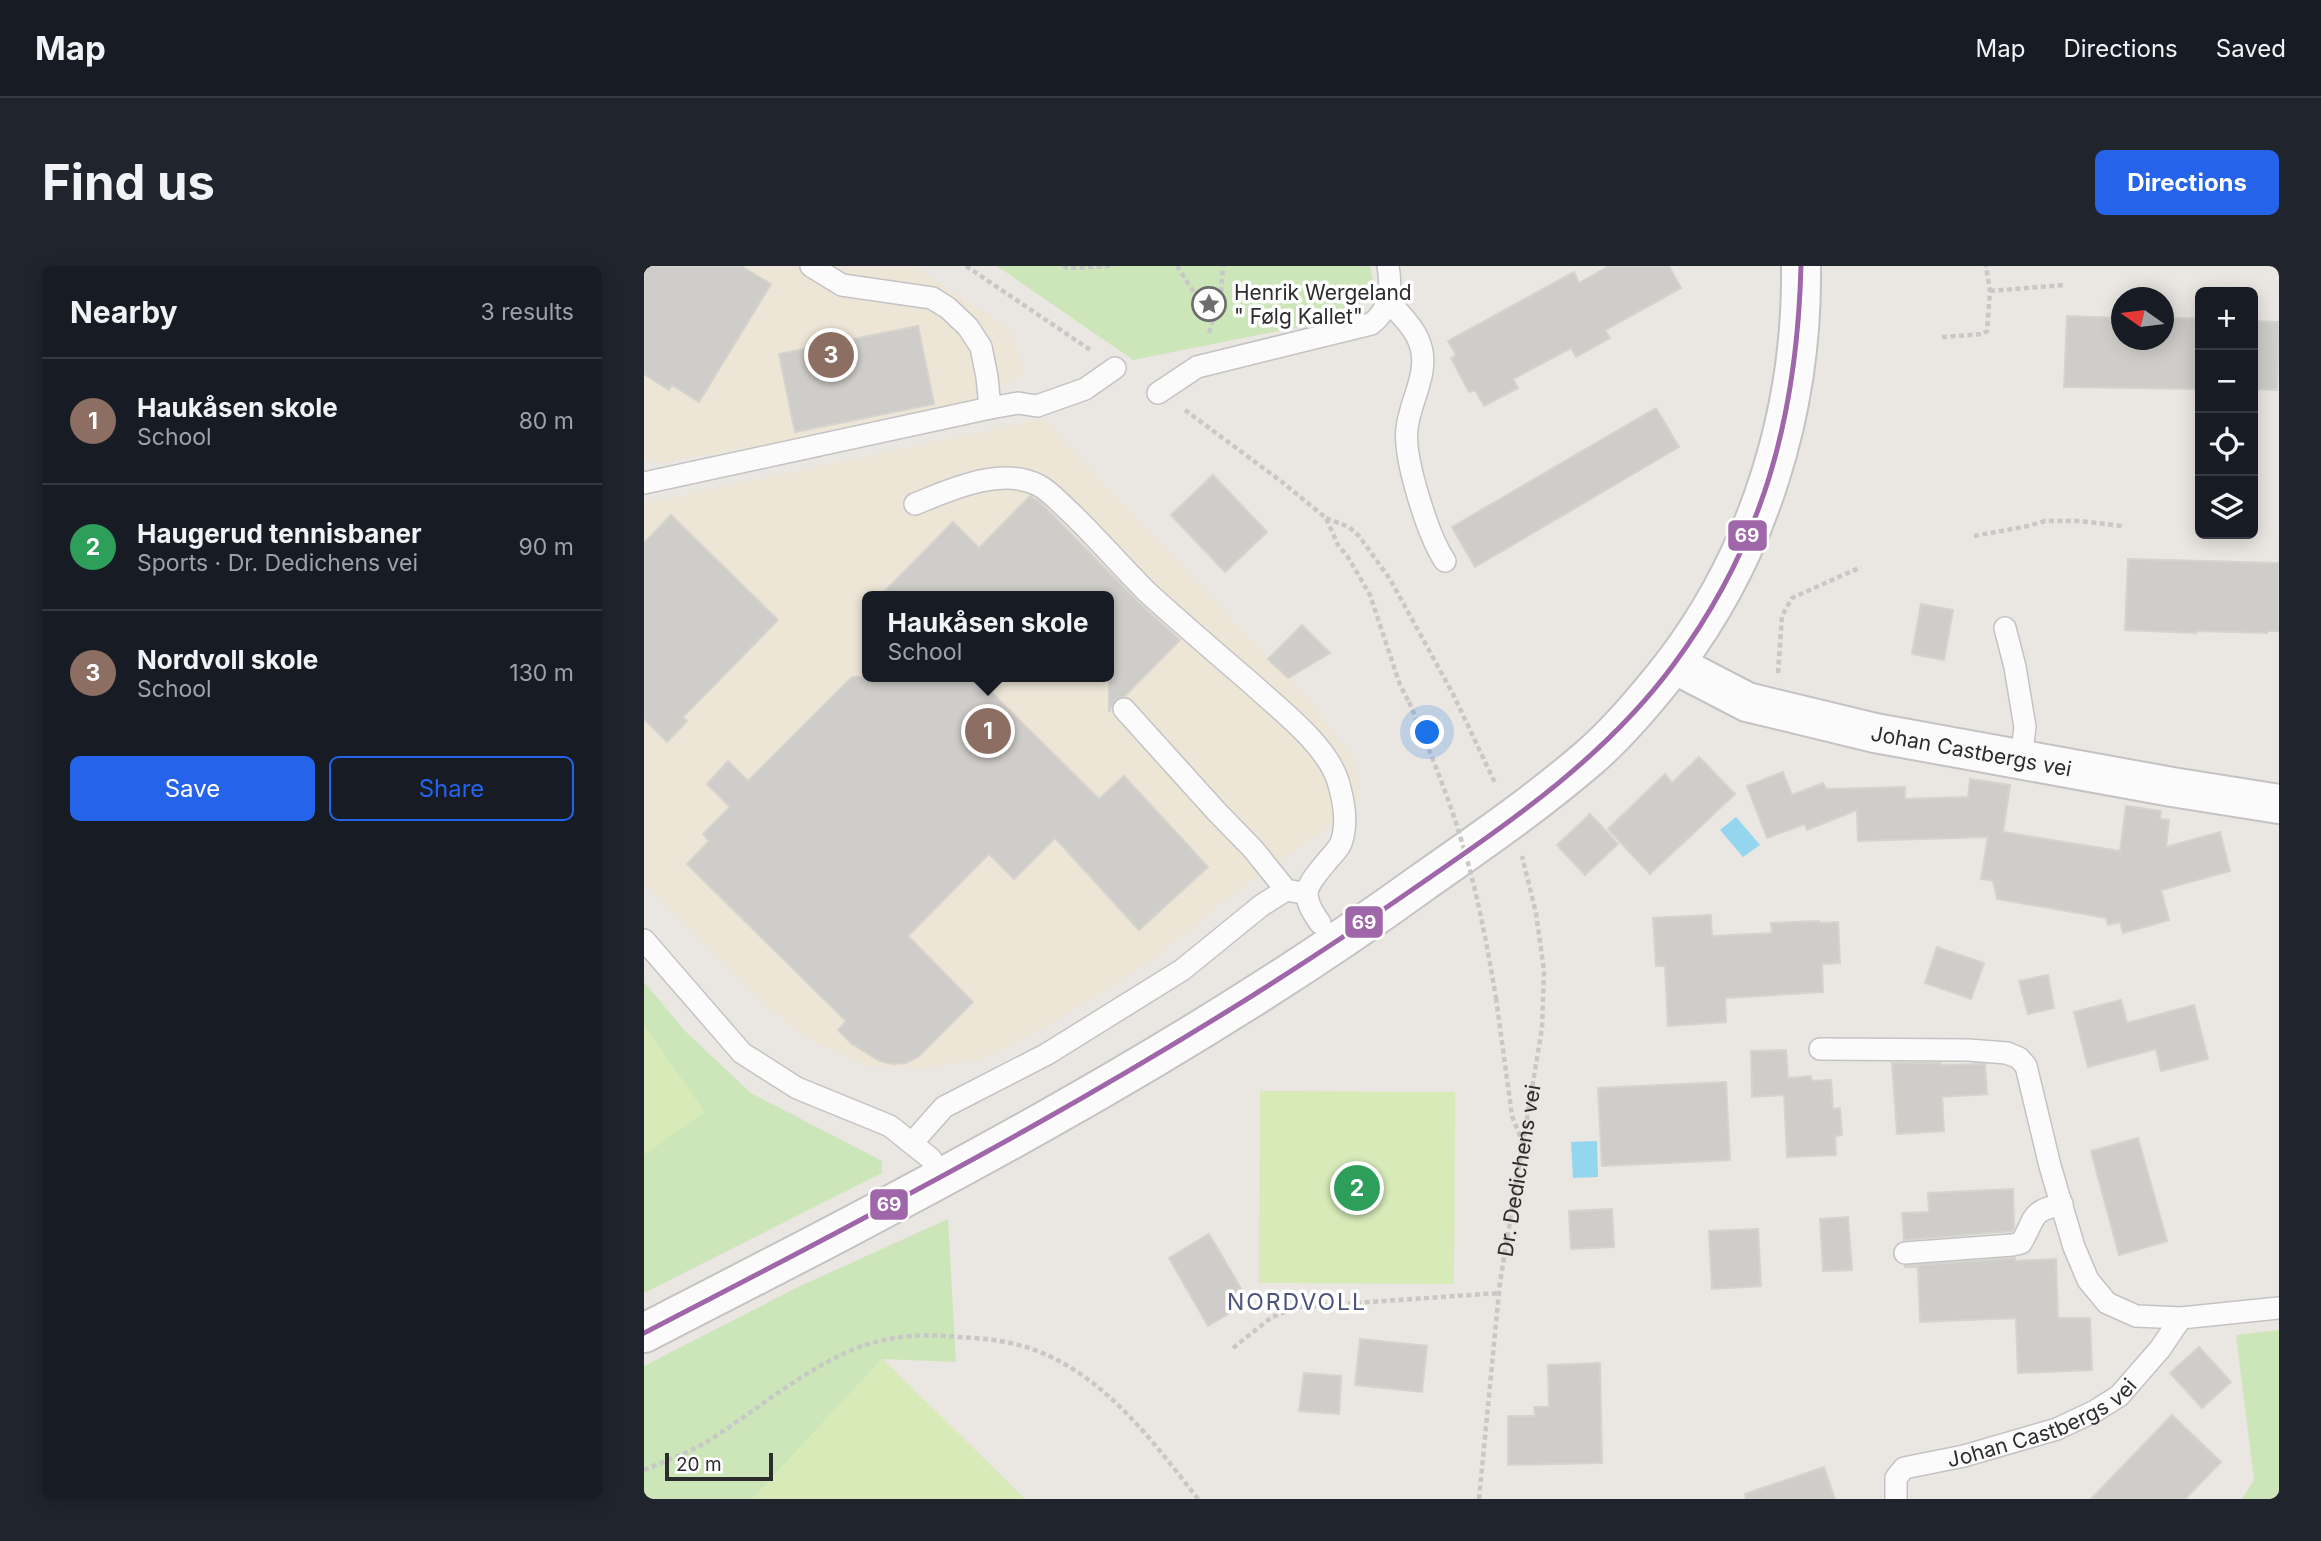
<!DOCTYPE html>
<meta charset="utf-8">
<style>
:root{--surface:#171b24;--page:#20242c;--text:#f1f3f6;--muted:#9ea1a6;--line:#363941;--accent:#2563eb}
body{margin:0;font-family:Inter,sans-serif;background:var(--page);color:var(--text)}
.controls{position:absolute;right:21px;top:21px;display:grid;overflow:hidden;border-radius:10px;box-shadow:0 4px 18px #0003}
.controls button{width:63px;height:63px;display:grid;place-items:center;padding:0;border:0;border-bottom:2px solid var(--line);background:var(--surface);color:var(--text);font:35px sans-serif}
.compass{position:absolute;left:1467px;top:21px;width:63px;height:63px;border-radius:50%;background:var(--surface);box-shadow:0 4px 18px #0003;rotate:284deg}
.scale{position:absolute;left:21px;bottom:18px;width:108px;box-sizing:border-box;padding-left:7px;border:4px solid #2c2c2c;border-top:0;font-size:19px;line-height:24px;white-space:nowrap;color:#2c2c2c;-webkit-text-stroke:5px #fff;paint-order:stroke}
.you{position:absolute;left:784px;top:467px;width:24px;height:24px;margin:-18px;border:5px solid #fff;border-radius:50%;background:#1a73e8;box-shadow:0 0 0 10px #1a73e833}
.badge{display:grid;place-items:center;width:46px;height:46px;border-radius:50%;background:var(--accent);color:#fff;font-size:23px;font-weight:700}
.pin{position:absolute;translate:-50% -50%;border:4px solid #fff;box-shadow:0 2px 7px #0006}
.popup{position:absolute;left:218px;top:325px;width:252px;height:91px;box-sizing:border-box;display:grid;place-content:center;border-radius:10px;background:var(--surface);filter:drop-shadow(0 2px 5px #0005);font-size:23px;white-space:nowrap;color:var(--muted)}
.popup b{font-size:26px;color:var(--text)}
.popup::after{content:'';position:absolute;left:50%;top:100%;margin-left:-14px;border:14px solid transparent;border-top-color:var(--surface)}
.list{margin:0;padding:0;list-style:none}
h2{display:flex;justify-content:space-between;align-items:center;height:91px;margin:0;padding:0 28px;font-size:30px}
h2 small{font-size:23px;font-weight:400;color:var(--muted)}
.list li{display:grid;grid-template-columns:46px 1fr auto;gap:21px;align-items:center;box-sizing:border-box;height:126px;padding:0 28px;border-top:2px solid var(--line)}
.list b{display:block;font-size:26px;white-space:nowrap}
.list p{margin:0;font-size:23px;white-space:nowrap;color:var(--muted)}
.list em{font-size:23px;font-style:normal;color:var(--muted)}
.actions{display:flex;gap:14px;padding:21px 28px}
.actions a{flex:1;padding:16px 0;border:2px solid var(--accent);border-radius:10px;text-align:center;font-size:24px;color:var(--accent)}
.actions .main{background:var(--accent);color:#fff}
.icon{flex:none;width:38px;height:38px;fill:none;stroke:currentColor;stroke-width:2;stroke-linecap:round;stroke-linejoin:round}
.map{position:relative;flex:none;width:1635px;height:1233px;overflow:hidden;border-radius:10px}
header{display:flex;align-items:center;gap:42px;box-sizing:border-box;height:98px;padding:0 35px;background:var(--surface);border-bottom:2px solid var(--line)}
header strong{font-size:33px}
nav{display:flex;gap:38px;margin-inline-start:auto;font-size:24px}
.intro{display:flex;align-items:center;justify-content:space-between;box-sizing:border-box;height:168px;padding:0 42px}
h1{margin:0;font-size:49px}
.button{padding:18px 32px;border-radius:10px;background:var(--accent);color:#fff;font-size:24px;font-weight:700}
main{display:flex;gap:42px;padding:0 42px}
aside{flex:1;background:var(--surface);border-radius:10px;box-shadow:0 4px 18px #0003}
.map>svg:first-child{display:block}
.education{fill:#ede6d7;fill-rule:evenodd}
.green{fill:#cce6ba}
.pitch{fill:#d7eab8}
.water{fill:#94d6ed}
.building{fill:#cfcdc9;stroke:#d5d3ce;stroke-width:2}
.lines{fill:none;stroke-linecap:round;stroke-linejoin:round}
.lane-casing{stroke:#c4c3c3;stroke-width:24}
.street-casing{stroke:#c4c3c3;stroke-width:42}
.secondary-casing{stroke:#c4c3c3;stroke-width:42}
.path{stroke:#c8c8c7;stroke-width:4.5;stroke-dasharray:5 3.5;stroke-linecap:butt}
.lane{stroke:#fcfbfb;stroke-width:21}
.street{stroke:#fcfbfb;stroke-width:38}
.secondary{stroke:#fcfbfb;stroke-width:38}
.path-bridge{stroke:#c8c8c7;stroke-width:4.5;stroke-dasharray:5 3.5;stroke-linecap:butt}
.bus-1-casing{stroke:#fff;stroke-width:10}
.bus-1{stroke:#a066aa;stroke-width:5}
.labels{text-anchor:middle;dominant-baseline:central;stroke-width:7;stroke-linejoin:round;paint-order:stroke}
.poi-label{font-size:21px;fill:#2c2c2c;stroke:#fff;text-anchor:start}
.street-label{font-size:21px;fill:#2c2c2c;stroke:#fff}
.neighbourhood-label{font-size:23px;letter-spacing:2px;fill:#4b537f;stroke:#fff}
.line-badge{stroke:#fff;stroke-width:2.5}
.badge-label{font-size:19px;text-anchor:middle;font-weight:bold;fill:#fff}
</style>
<header>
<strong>Map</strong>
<nav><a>Map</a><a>Directions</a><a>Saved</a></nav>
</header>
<div class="intro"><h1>Find us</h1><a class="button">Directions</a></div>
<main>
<aside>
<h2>Nearby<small>3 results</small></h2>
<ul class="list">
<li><span class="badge" style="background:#8d6e63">1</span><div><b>Haukåsen skole</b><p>School</p></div><em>80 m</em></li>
<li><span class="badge" style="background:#2e9e5b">2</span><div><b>Haugerud tennisbaner</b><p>Sports · Dr. Dedichens vei</p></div><em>90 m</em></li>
<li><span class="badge" style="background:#8d6e63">3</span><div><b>Nordvoll skole</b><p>School</p></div><em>130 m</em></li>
</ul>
<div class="actions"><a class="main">Save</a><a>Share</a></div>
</aside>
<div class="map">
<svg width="1635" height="1233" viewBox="0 0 1635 1233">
<rect width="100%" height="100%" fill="#eae7e2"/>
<g class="education">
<path d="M0 0H270L356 57 369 69 380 109 295 148 17 197 0 193Z"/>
<path d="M399 153 666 436 710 493 717 532 681 563 589 628 505 696 415 753 363 781 339 792 299 800 276 802 224 800 169 776 129 746 0 617V237ZM223 330H465V411H223Z"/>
</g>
<g class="green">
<path d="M353 0H726L729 14 715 49 489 94Z"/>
<path d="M0 716 41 765 107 827 238 895V907L0 1027Z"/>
<path d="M304 953 312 1096 238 1093 108 1233H0V1100L154 1021Z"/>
<path d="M1635 1064V1233H1598L1610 1214 1592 1069Z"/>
</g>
<g class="pitch">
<path d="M0 759 61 846 0 889Z"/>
<path d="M616 825 811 826 810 1018 615 1017Z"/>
<path d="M238 1093H239L381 1233H108Z"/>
</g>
<g class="water">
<path d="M1092 551 1116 579 1099 591 1076 564Z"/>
<path d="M953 875 954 911 929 912 927 876Z"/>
</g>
<g class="building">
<path d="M0 0H97L127 18 55 136 28 119 25 124 0 108Z"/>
<path d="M965 0H1025L1037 22 961 64 966 72 932 91 927 82 869 113 874 122 840 140 831 124 825 126 807 92 812 89 804 75 930 6 935 17Z"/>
<path d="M1423 50 1478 52V74H1520V51L1556 53V123L1420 121Z"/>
<path d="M1609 55 1635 56 1633 124 1609 123Z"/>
<path d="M274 60 290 138 151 166 135 88Z"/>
<path d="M1012 142 1035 181 831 301 808 261Z"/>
<path d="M569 209 623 266 581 306 527 249Z"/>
<path d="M386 230 396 236 494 336 536 374 481 430 471 434 465 446V330H236L309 256 335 282Z"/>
<path d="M27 249 134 354 39 451 43 455 23 476 0 453V277Z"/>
<path d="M1484 293 1635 297V365H1623V367L1552 365V367L1481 364Z"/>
<path d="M1277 338 1309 344 1300 394 1268 388Z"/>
<path d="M658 359 686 387 644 412 624 393Z"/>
<path d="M208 411H332L455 533 480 510 564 601 495 664 411 572 370 613 345 588 264 670 329 736 274 791 262 797 249 798 236 795 208 778 194 764 202 755 43 598 65 575 59 568 86 541 63 518 84 495 104 515Z"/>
<path d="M1055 491 1091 528 1006 608 964 563 1021 508 1028 517Z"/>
<path d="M1139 506 1148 529 1179 517 1182 523 1261 521V533L1324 531 1326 513 1366 519 1359 566 1476 585 1482 540 1517 545 1516 553 1525 554 1522 581 1576 566 1586 605 1517 624 1525 654 1479 667 1476 656 1464 659 1462 652 1353 633 1349 615 1337 613 1344 571 1214 575 1213 544 1163 564 1161 558 1123 572 1103 520Z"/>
<path d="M946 548 974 578 941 609 913 579Z"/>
<path d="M1067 649 1068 670 1128 667 1127 657 1175 655V657L1194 656 1196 697 1178 698 1179 726 1081 732 1082 756 1024 760 1021 700H1012L1009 652Z"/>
<path d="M1293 681 1340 697 1327 733 1281 717Z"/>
<path d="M1404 709 1410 742 1384 748 1375 715Z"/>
<path d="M1477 734 1483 757 1550 739 1564 793 1517 805 1512 783 1444 801 1430 746Z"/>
<path d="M1142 784 1144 812 1167 810 1168 815 1187 814 1189 843 1196 842 1198 869 1191 870 1192 889 1143 891 1140 829 1108 831 1107 785Z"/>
<path d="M1248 797H1296V799L1341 798 1343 828 1298 831 1300 865 1253 868Z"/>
<path d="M1082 816 1086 894 958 900 954 822Z"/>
<path d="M1494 872 1523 975 1475 989 1447 885Z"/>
<path d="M1369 923 1370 962 1368 965 1260 974 1258 947 1285 946 1284 927Z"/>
<path d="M968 943 970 981 927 983 925 945Z"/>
<path d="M1204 951 1208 1004 1179 1005 1176 953Z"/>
<path d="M1114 963 1117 1020 1068 1023 1065 965Z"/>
<path d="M565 968 605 1036 564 1060 525 992Z"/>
<path d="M1371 992V995L1412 993 1414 1052H1446L1448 1104 1374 1107 1372 1052 1276 1056 1274 1001H1261V1000Z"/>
<path d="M716 1073 783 1080 778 1126 711 1119Z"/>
<path d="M1555 1081 1587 1116 1558 1142 1526 1107Z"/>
<path d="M956 1097 958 1197 864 1199V1150H891L890 1141H905L904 1099Z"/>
<path d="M660 1107 697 1110 695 1148 655 1145Z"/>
<path d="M1528 1149 1577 1196 1541 1233H1447Z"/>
<path d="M1180 1201 1191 1233H1102L1101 1228Z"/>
</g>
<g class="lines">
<g class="lane-casing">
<g id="lane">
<path d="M167 0 198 19 288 32 304 42 324 61 337 81 343 111 346 142"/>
<path d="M744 35C755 47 771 62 776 78 786 106 766 135 763 162 759 191 784 270 801 295"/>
<path d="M514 127 553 101 727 58C746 44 748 23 744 0"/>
<path d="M0 217 346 142 374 137 393 140 441 123 471 102"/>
<path d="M271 238C306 224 357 200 394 219 406 225 416 237 426 246 453 272 477 300 503 326 537 357 572 387 607 417 635 443 682 478 694 515 700 536 704 557 697 577 694 584 688 589 684 594 661 622 655 627 676 657"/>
<path d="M1361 362 1371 401 1381 461 1377 492"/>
<path d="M480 443 573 546 609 583 642 624 653 626"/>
<path d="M0 674 98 787 153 822 246 860 286 892 300 911"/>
<path d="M1176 783 1324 784 1363 787 1375 792 1382 800 1406 900 1430 981 1444 1014 1463 1037 1492 1050 1537 1052 1635 1042"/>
<path d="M268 877 300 841 403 788 538 704 618 639 642 624"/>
<path d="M1261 987 1368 979 1377 977C1393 951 1384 946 1418 938"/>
<path id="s2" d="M1252 1233V1212L1260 1202 1320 1190 1413 1163 1451 1145 1475 1130 1516 1083 1537 1052"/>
</g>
</g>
<g class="street-casing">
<g id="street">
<path id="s3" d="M1030 398 1103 436 1231 467 1528 521 1635 538"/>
</g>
</g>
<g class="secondary-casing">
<path id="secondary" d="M0 1067C267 930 536 792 779 616 836 576 894 536 946 491 977 464 1005 430 1030 398 1116 284 1159 142 1157 0"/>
</g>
<g class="path">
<path d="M322 0 448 85"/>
<path d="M419 0 424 2 468 0"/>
<path d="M533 0 569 56"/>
<path d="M1346 25 1420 19"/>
<path d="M565 67 577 27 579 0"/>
<path d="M1298 71 1339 68 1343 65 1346 25 1342 0"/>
<path d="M541 144 638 216 682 252 694 279 704 291 726 329 756 419 765 436"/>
<path d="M682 252 705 261 715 270 746 313 809 428 852 519"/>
<path d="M1330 270 1384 260 1401 255H1436L1478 260"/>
<path d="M1134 407 1138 350 1148 332 1217 301"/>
<path d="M852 732 868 850 878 875"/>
<path d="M589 1082 628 1051 654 1041 855 1027"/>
<path d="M0 1204C24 1194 50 1185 72 1170 113 1143 156 1108 201 1087 238 1070 275 1067 315 1071 330 1072 346 1073 362 1076 449 1093 503 1168 554 1233"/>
<path id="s1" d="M835 1233 856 1016 898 762 900 705 892 647 878 590"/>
</g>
<use href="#lane" class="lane"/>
<use href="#street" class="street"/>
<use href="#secondary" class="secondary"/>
<path class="path-bridge" d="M765 436C784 481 803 526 817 573 833 624 843 679 852 732"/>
<g class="bus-1-casing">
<path id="bus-1" d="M0 1067C260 933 518 798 759 630 857 562 958 496 1030 398 1120 276 1153 150 1157 0"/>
</g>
<use href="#bus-1" class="bus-1"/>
</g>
<defs>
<g id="sight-ring" transform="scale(1.75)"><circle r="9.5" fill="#fff" stroke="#6e6d6c" stroke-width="1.5"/><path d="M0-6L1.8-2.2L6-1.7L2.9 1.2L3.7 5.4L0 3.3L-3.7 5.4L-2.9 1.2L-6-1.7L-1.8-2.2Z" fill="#6e6d6c"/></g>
</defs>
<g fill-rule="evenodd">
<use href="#sight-ring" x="565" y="38"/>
</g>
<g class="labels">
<g class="poi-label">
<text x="590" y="26">Henrik Wergeland<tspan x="590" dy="24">" Følg Kallet"</tspan></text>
</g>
<g class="street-label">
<text stroke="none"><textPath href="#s3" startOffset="312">Johan Castbergs vei</textPath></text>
<text stroke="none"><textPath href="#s1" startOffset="331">Dr. Dedichens vei</textPath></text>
<text stroke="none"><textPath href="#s2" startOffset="180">Johan Castbergs vei</textPath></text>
</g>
<g class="neighbourhood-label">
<text x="653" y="1036">NORDVOLL</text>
</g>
</g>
<g class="line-badge">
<rect x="1083" y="253" width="41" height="33" rx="7" fill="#a066aa"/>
<rect x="700" y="639" width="40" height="34" rx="7" fill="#a066aa"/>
<rect x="225" y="922" width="40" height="33" rx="7" fill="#a066aa"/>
</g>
<g class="badge-label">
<text x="1103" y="276">69</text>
<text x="720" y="663">69</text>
<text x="245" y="945">69</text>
</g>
</svg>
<div class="controls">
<button>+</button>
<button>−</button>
<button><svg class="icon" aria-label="locate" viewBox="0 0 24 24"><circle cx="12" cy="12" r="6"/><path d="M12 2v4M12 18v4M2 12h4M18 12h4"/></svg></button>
<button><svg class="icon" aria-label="layers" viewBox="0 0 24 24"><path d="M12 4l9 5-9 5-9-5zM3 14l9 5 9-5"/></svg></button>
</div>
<svg class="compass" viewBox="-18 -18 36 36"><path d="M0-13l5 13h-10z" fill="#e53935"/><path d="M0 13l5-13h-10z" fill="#9ea1a6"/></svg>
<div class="scale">20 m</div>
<div class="you"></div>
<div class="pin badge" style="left:344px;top:465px;background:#8d6e63">1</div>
<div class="popup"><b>Haukåsen skole</b>School</div>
<div class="pin badge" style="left:713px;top:922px;background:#2e9e5b">2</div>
<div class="pin badge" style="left:187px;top:89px;background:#8d6e63">3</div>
</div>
</main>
